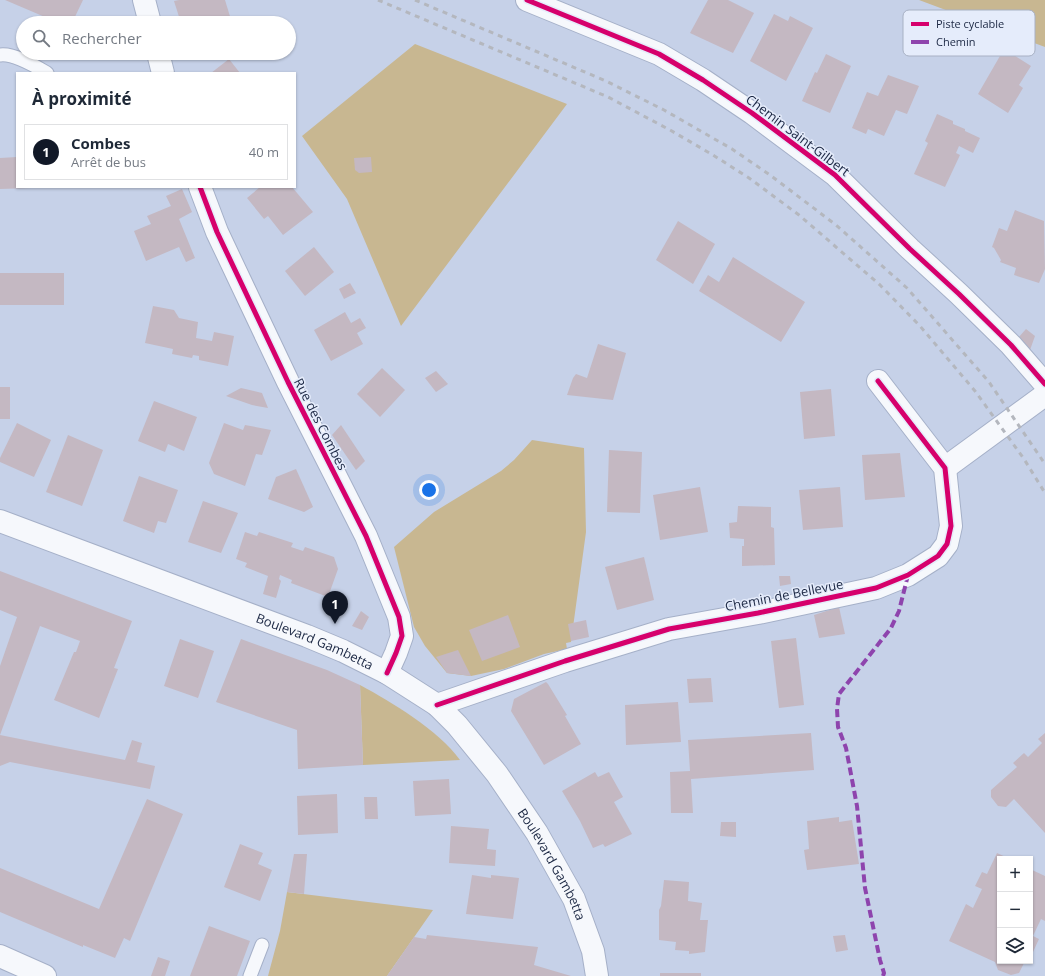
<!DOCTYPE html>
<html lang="fr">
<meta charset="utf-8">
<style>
:root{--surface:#fff;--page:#f2f2f3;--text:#1f2937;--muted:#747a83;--line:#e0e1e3;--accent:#111827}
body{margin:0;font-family:"Open Sans",sans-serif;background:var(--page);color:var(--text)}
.controls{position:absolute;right:12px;bottom:12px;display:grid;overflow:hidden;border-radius:0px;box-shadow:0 1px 3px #0004}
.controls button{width:36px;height:36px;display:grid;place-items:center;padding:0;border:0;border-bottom:1px solid var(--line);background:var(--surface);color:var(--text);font:20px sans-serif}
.you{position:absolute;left:429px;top:490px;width:14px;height:14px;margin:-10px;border:3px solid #fff;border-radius:50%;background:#1a73e8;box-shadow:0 0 0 6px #1a73e833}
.badge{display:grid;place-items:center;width:26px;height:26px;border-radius:50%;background:var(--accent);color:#fff;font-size:13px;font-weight:700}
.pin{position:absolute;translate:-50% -33px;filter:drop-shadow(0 1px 2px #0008)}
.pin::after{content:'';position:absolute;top:21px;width:14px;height:12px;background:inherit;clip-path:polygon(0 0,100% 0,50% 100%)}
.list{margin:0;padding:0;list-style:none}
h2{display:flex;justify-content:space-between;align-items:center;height:52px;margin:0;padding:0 16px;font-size:17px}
h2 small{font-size:13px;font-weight:400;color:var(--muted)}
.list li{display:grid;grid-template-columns:26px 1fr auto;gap:12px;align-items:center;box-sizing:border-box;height:56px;margin:0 8px 8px;padding:0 8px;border:1px solid var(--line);border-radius:0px}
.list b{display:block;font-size:15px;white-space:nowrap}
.list p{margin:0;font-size:13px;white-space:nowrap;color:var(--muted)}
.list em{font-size:13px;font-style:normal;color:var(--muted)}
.icon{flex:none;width:22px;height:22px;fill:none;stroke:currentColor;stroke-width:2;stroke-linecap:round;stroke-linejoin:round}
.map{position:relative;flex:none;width:1045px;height:976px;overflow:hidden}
.search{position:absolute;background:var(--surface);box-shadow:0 1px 3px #0004;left:16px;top:16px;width:280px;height:44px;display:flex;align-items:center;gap:10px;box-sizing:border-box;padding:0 14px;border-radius:22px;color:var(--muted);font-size:15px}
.panel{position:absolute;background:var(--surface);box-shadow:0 1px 3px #0004;left:16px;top:72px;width:280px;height:116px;border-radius:0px}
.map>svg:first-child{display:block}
.green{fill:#c8b791}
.building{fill:#c4b8c2}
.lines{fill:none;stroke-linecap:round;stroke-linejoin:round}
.service-casing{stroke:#a5b0c8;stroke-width:15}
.minor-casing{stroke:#a5b0c8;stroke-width:24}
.secondary-casing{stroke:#a5b0c8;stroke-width:24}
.service{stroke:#f6f8fc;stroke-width:13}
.minor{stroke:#f6f8fc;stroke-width:22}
.secondary{stroke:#f6f8fc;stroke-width:22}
.rail{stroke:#b4b7be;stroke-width:3;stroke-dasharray:5 5;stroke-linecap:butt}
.quiet{stroke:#8e44ad;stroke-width:4;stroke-dasharray:8 4;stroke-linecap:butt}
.cycleway-casing{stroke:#e5ecfb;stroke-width:8}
.cycleway{stroke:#d6006c;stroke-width:5}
.labels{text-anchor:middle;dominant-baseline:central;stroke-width:3;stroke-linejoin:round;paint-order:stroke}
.street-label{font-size:13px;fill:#1b2743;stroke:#e5ecfb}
.key{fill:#e5ecfb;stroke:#a8b1c4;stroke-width:1}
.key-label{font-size:11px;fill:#1b2743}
</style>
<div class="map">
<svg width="1045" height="976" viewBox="0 0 1045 976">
<rect width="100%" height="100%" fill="#c6d1e8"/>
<g class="green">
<path d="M919 0H1045V47Z"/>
<path d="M415 44 567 104 401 326 347 199 302 136Z"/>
<path d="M532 440 584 448 586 532 571 642 566 643 567 649 544 654 504 669 471 676 447 673 425 646 414 627 394 547 434 512 501 471 514 460Z"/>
<path d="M360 685C393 703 437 729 460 760L363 765Z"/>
<path d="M287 892 433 910 387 976H268L280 931Z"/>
</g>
<g class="building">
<path d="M5 0H83L72 23H59Z"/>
<path d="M179 0H225L232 23H181L174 1Z"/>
<path d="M708 0H728L754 13 733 53 690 33Z"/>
<path d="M774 14 788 21 790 16 813 28 786 81 750 61Z"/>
<path d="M1004 49 1031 66 1019 85 1023 88 1008 113 978 94Z"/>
<path d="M826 54 851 66 830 113 802 101 815 72 817 73Z"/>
<path d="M229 59 240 73H211Z"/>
<path d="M888 75 919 86 907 114 896 110 884 136 868 129 866 134 852 128 867 92 878 96Z"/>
<path d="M937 114 953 121V124L965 129V131L980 138 973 153 959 146 956 153 960 155 945 187 914 174 928 143 925 141Z"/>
<path d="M17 157V187H31V188L0 189V158Z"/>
<path d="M371 157 372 172 359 173 355 170 354 158Z"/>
<path d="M260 187H292L313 212 283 235 268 216 264 219 247 198Z"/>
<path d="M182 189 192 212 179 219 195 258 186 262 179 247 146 261 134 231 151 224 147 216 171 206 166 196Z"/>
<path d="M1015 210 1044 221 1045 269 1039 283 1014 275 1016 268 1000 262 1001 260 994 248 992 247 999 228 1007 231Z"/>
<path d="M678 221 715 244 693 284 656 260Z"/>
<path d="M314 247 334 272 305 296 285 271Z"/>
<path d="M733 257 805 302 781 342 699 291 708 275 719 282Z"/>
<rect x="0" y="273" width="64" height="32"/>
<path d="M350 283 356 293 344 299 339 289Z"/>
<path d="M153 306 174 310 179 318 198 322 196 338 212 341 214 332 234 336 228 366 199 360V356L193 355 192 358 172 354 173 349 145 343Z"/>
<path d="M345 312 351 323 360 318 366 328 357 333 363 344 331 361 314 330Z"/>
<path d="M1026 329 1035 336 1030 350 1018 338Z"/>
<path d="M598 344 626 353 613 400 567 395 573 378 576 374 587 378Z"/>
<path d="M382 368 405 390 380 417 357 394Z"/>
<path d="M436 371 448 384 436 392 425 378Z"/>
<rect x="0" y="387" width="10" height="32"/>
<path d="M241 388 262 393 268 408 252 405 226 396Z"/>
<path d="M831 389 835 436 804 439 800 392Z"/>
<path d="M154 401 197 417 184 451 168 444 165 452 138 441Z"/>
<path d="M17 423 51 440 34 477 0 462V458Z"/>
<path d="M224 423 243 430 245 425 271 430 262 455 256 454 245 486 214 474 209 463Z"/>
<path d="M341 425 365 461 356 470 332 435Z"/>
<path d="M68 435 103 450 82 506 46 492Z"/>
<path d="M609 450 642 452 640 513 607 512Z"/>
<path d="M900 453 905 497 865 500 862 455Z"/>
<path d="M296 469 313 507 304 512 268 499 276 477Z"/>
<path d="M139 476 178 490 166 523 158 521 154 533 123 521Z"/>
<path d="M700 487 708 532 660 540 653 495Z"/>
<path d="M840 487 843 527 803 530 799 490Z"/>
<path d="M203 501 238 513 221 553 188 542Z"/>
<path d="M738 506 771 507V527L774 528 775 565 742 566V546H744V539L730 538 729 523 737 522Z"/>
<path d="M245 532 257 536 259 532 293 543 291 547 303 551 305 547 334 557 338 569 328 597 291 583 292 580 280 575 279 579 281 581 276 598 263 594 268 576 245 567 247 563 236 559Z"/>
<path d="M644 557 654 600 617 610 605 567Z"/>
<path d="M0 571 132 621 114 668 118 669 99 718 54 700 74 652H76L80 641 40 626 0 735 125 760 132 740 142 743 137 762 155 766 150 789 10 762 0 766V666L17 617 0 610Z"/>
<path d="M779 576H790L791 584 780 586Z"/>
<path d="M839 607 845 634 819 638 814 615Z"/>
<path d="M361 611 369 617 362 630 352 626Z"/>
<path d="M508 615 520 647 482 661 469 630Z"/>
<path d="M586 620 589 637 571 641 568 624Z"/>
<path d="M796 638 804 705 779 708 771 641Z"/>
<path d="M180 639 214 651 198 698 164 686Z"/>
<path d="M241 639 327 670 360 685 363 765 298 769 297 730 216 702Z"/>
<path d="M458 650 471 676 447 673 436 657Z"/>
<path d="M711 678 713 702 689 703 687 679Z"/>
<path d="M546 682 548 684 567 715 565 716 581 744 544 765 511 711 514 699Z"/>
<path d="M678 702 681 742 626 745 625 705Z"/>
<path d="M811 733 814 770 691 779 693 813H671L670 772 690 771 688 740Z"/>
<path d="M1045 733V833L1014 799 1006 807 998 806 991 797V790L1017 767 1013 763 1024 753 1028 757 1042 743 1038 739Z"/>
<path d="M595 772 598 777 609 772 623 797 614 802 632 834 605 847 603 844 593 848 580 821 562 791Z"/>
<path d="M449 779 451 814 415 816 413 781Z"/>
<path d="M337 794 338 833 298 835 297 796Z"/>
<path d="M364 797H377L378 819H365Z"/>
<path d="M147 799 183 814 130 941 124 938 115 958 83 945V947L0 912V868L99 909Z"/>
<path d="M839 817V822L852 820 859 864 807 870 804 850 809 849 807 821Z"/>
<path d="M721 822H736V837L720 836Z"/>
<path d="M451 826 489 829 487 849 496 850 495 866 449 863Z"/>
<path d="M240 844 263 853 258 864 272 870 260 901 224 887Z"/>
<path d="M997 853 1010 859H1000V961H1025L1019 973 1011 975 998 970 995 962 949 941 966 904 973 908 982 889 975 886 982 872 987 874Z"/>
<path d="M294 854H307L304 894 287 892Z"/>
<path d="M1030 869 1045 876V921L1041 919 1033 936 1039 939 1033 952 1030 951Z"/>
<path d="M472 875 491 878V875L519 878 513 919 466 914Z"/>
<path d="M664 880 689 882 688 901 702 903 700 920H708L705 952 689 954V951L675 950 676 942 659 940V910L661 906Z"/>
<path d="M209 926 250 941 237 976H190Z"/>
<path d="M427 935 538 947 534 965 571 976H387L414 937 426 939Z"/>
<path d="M845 935 848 950 836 952 833 936Z"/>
<path d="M158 957 170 961 165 976H151Z"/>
<rect x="660" y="973" width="41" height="3"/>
</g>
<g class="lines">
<g class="service-casing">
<g id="service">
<path d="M0 55C14 53 35 66 47 73"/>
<path d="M250 976 262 945"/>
</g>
</g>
<g class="minor-casing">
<g id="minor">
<path d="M144 0 150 23"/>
<path d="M527 0 659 54 703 80 752 113 835 175 910 249 959 294 1011 345 1045 384"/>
<path d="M158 53 163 73"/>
<path d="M200 187 217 232 288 382 366 536 399 617 402 636 396 653 387 673"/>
<path d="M945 468 1045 395"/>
<path d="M437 705 565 661 669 629 758 613 876 588 908 575 938 556 947 544 951 526 945 468 878 381"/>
<path d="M0 956 45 976"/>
</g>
</g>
<g class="secondary-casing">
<g id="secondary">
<path id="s1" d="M0 521 307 636 343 651 387 673 437 705 457 725 497 774 537 833 574 899 593 951 597 976"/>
</g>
</g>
<use href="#service" class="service"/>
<use href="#minor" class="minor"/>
<use href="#secondary" class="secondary"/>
<g class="rail">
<path d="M378 0 608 97 670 130 713 155 749 178 799 215 880 285 920 326 975 391 1024 459 1045 493"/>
<path d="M415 0 606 81 664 110 732 149 770 175 836 225 907 288 989 382 1045 464"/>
</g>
<path class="quiet" d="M883 976 884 973 880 960 865 888 857 806 846 748 838 727 837 709 839 694 891 628 899 611 908 575"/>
<g class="cycleway-casing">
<g id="cycleway">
<path d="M527 0 659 54 703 80 752 113 835 175 910 249 959 294 1011 345 1045 384"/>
<path d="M200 187 217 232 288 382 366 536 399 617 402 636 396 653 387 673"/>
<path d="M437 705 565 661 669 629 758 613 876 588 908 575 938 556 947 544 951 526 945 468 878 381"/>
</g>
</g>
<use href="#cycleway" class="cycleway"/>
</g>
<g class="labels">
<g class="street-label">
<text transform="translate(798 135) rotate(37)">Chemin Saint-Gilbert</text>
<text transform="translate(321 424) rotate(63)">Rue des Combes</text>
<text transform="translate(784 595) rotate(-11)">Chemin de Bellevue</text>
<text stroke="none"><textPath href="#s1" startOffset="337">Boulevard Gambetta</textPath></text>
<text stroke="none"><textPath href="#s1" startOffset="673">Boulevard Gambetta</textPath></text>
</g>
</g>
<rect x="903" y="10" width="132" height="46" rx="6" class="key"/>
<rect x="911" y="22" width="18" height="4" fill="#d6006c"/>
<rect x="911" y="40" width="18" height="4" fill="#8e44ad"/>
<g class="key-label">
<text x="936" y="28">Piste cyclable</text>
<text x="936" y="46">Chemin</text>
</g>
</svg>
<div class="controls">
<button>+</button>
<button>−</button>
<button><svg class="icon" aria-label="layers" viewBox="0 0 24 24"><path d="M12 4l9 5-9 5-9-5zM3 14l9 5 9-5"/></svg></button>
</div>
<div class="you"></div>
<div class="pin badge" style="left:335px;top:624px">1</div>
<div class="search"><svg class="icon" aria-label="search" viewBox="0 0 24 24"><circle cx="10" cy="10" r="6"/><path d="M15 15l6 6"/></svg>Rechercher</div>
<section class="panel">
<h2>À proximité<small></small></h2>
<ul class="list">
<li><span class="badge">1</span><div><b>Combes</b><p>Arrêt de bus</p></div><em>40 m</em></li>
</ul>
</section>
</div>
